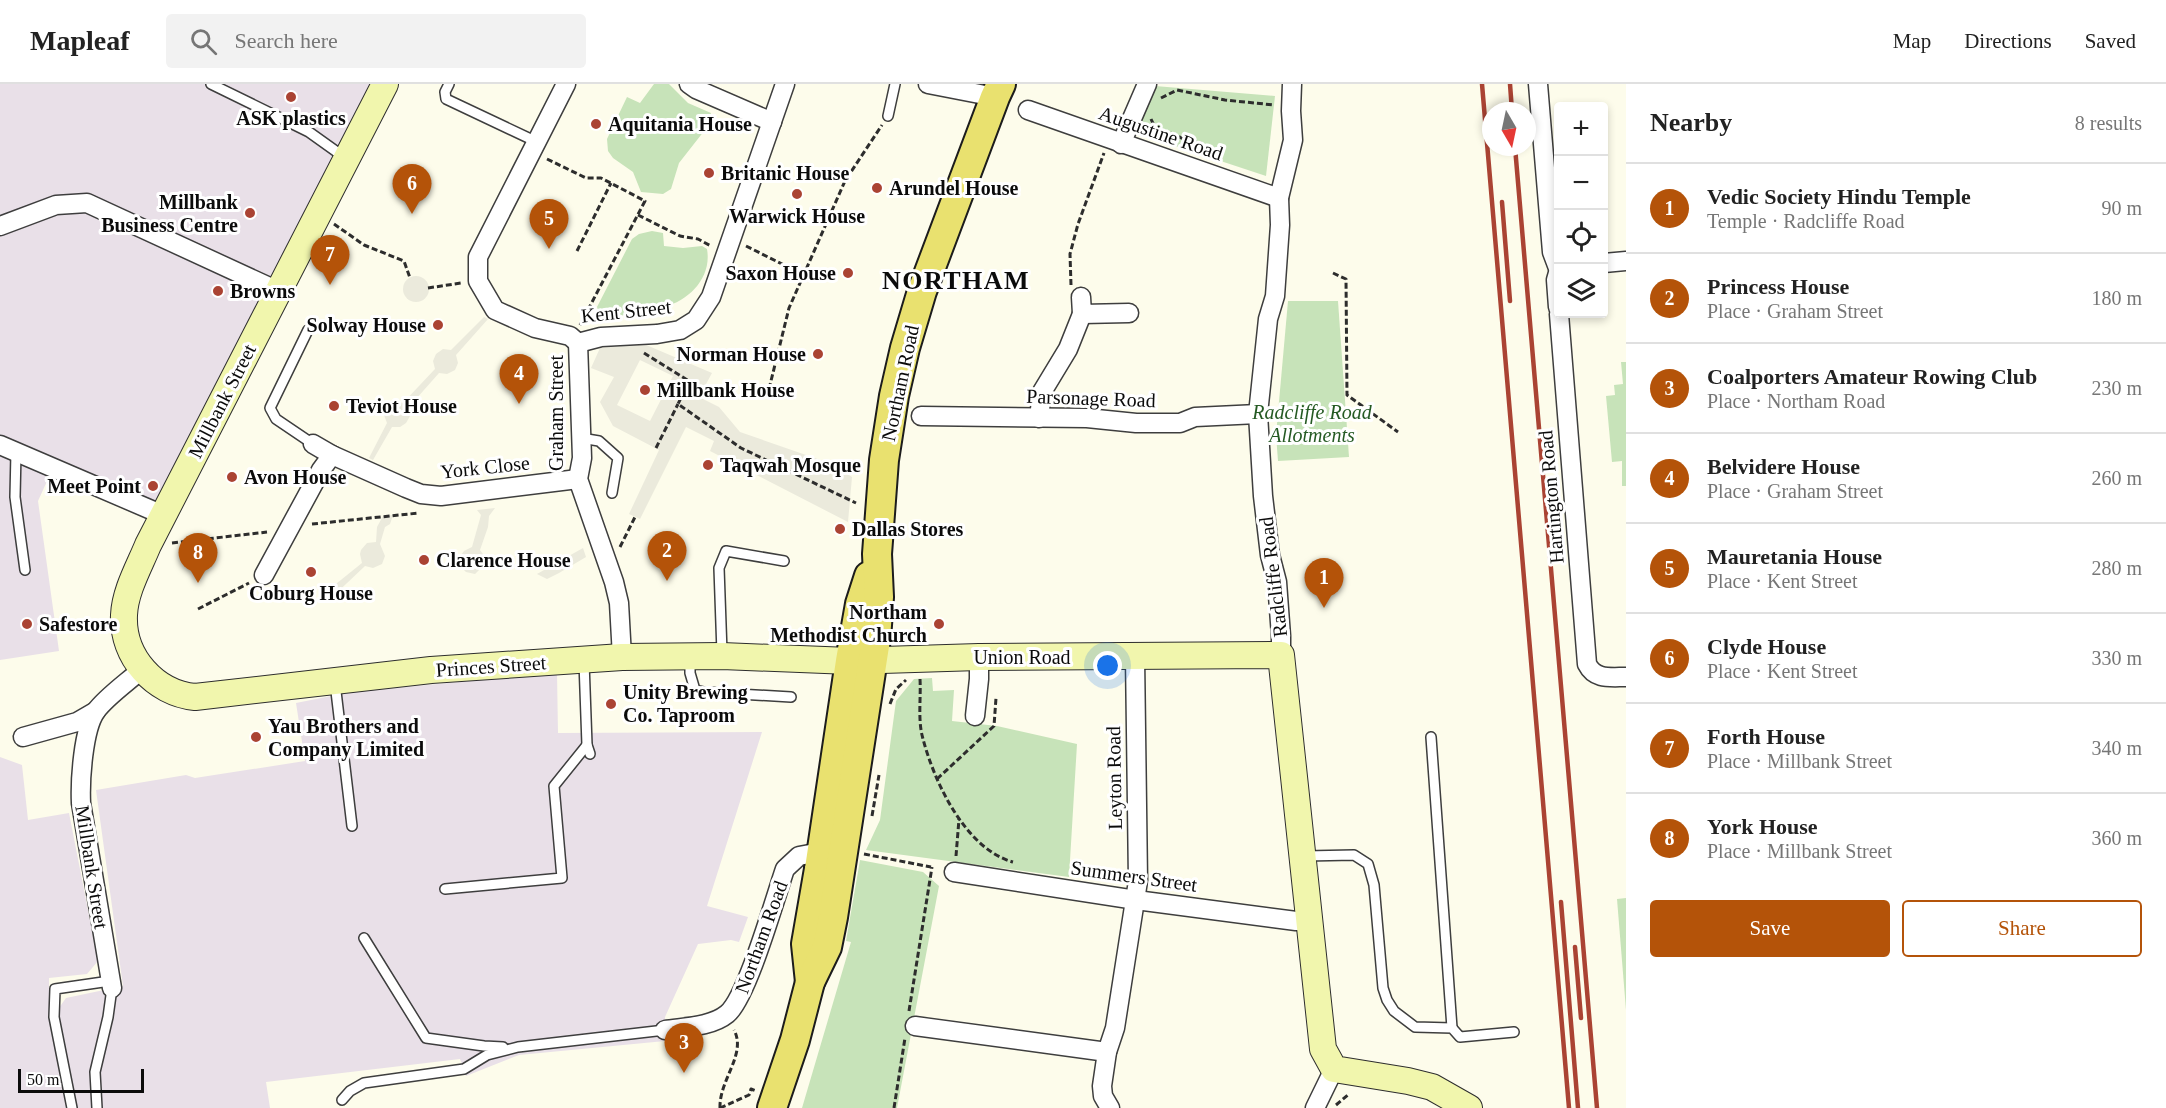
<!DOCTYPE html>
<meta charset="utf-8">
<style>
:root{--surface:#fff;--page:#f2f2f2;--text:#222;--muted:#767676;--line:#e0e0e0;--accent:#b45309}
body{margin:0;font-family:Georgia,serif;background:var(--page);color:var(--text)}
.controls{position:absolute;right:18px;top:18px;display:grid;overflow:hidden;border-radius:6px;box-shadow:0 3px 9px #0003}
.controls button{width:54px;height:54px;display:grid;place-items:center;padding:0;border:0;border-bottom:2px solid var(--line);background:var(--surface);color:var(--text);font:30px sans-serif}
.compass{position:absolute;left:1482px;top:18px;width:54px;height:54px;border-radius:50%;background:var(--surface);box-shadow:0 3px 9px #0003;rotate:171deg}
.scale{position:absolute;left:18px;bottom:15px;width:126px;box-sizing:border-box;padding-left:6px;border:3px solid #0b0b0b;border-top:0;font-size:16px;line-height:21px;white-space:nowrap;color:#0b0b0b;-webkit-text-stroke:4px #fff;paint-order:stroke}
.you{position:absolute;left:1108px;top:582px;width:21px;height:21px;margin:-15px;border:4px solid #fff;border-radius:50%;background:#1a73e8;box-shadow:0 0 0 9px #1a73e833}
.badge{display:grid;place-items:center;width:39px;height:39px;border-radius:50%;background:var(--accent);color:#fff;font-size:20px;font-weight:700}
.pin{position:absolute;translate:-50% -50px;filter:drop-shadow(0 2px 3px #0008)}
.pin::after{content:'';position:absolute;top:32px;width:21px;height:18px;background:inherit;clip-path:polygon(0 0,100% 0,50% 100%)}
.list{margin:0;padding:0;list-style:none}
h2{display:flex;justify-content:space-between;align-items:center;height:78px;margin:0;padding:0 24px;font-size:26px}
h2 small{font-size:20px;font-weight:400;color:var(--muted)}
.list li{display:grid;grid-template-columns:39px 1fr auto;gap:18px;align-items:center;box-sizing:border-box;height:90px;padding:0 24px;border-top:2px solid var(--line)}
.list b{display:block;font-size:22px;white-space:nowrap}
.list p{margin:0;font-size:20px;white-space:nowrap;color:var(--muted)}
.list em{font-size:20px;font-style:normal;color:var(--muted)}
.actions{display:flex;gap:12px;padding:18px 24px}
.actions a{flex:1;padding:14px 0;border:2px solid var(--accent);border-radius:6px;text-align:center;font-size:21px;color:var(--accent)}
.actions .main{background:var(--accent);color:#fff}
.icon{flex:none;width:33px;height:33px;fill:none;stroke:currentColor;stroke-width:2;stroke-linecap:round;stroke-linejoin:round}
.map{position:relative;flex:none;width:1626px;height:1024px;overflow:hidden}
header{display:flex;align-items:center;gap:36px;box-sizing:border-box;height:84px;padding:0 30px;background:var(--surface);border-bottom:2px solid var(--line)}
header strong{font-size:28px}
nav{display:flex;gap:33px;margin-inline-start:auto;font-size:21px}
.search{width:420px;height:54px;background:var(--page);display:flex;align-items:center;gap:15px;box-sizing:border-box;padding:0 21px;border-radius:6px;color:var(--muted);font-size:22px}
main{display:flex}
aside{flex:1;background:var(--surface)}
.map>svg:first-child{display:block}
.industrial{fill:#e9e0e8}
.green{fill:#c7e3b9}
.plaza{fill:#ebeadc;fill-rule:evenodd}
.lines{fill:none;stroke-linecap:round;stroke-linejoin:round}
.lane-casing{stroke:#3e3e3e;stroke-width:12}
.street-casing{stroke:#3e3e3e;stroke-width:21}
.secondary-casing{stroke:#2d2d2d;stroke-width:28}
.primary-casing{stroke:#1c1c1c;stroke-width:32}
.path{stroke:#2d2d2d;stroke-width:3;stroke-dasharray:6 3;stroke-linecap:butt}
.lane{stroke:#fff;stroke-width:9}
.street{stroke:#fff;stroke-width:18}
.secondary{stroke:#f1f6ad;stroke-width:26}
.primary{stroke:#e9e16f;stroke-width:28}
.rail{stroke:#aa4333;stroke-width:4.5}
.poi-dot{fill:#aa4333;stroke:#fff;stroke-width:2}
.labels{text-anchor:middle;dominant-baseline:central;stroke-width:6;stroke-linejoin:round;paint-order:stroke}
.poi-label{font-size:20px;font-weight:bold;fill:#0b0b0b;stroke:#fff;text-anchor:start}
.street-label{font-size:20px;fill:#0b0b0b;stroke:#fff}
.park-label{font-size:20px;font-style:italic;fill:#255a23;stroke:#fff}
.district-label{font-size:26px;font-weight:bold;letter-spacing:1.5px;fill:#0b0b0b;stroke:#fff}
</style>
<header>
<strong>Mapleaf</strong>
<div class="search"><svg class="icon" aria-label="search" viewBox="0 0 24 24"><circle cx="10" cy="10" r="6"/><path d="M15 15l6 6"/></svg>Search here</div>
<nav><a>Map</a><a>Directions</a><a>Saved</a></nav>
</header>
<main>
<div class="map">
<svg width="1626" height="1024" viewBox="0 0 1626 1024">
<rect width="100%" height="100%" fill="#fdfceb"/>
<g class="industrial">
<path d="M0 0H397L174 438 48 395 38 417 59 567 0 576Z"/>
<path d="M557 589 558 649 762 648 707 822 748 833 739 858 731 856 698 860 665 933V957L519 971 466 992 460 975 266 998 270 1024H77L56 928 66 914 123 902 96 706 186 691 195 694 305 677 296 619 351 608Z"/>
<path d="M0 673 22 681 28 736 69 729 98 877 87 890 49 894V934L67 1024H0Z"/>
</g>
<g class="green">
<path d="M654 0H669L688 19 711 29 708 42 679 79 671 105 663 110 641 108 633 88 613 74 608 67 607 55 627 13 640 19Z"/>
<path d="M1155 2 1275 12 1266 92 1133 48Z"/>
<path d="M652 147 663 149 664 162 683 164 702 162 707 165C712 193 690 216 664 223 658 224 651 224 645 225 628 229 618 236 600 231L597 223 632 155 639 150Z"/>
<path d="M1288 217H1338L1349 373 1278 377 1276 351Z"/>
<path d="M1621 278H1626V402H1622V377L1612 378 1606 312 1615 311 1614 301 1623 300Z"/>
<path d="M932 594 933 607 954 606 952 637 997 642 1077 660 1069 793 866 766 880 736 896 617 914 595Z"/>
<path d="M860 776 923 788 939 802 897 1024H802L851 858 846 857Z"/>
<path d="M1626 814V926L1617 815Z"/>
</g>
<g class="plaza">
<circle cx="416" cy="205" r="13"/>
<path d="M484 233 488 235 456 271 458 279 455 286 447 290 439 289 408 324 410 332 406 339 400 343H392L373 376 369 374 387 339 384 331 387 323 394 318 403 319 435 285 433 277 436 270 443 265 451 266Z"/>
<path d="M644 260 712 289 699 313 719 323 740 348 832 380 852 393 848 438 710 367 714 357 686 343 640 435 629 430 659 366 613 342 600 318 614 293 591 284 600 264ZM640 276 673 292 650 337 617 321Z"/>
<path d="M495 424 489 432 488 443 480 466 485 473 484 481 475 490 466 488 460 482 459 474 464 467 472 463 481 431 477 426Z"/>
<path d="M393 431 390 440 385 443 380 460 385 472 382 480 373 484 365 482 328 517 321 512 362 479 360 470 361 466 367 459 376 458 377 443 383 432Z"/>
<path d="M583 464 586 473 559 489 547 495 537 490Z"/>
</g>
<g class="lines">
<g class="lane-casing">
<g id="lane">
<path d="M211 0 309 48 344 73"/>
<path d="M449 0 445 8 446 15 537 58"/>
<path d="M888 32 895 0"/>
<path d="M308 246 270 324 276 335 313 360"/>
<path d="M581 354 599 357 618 374 612 409"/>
<path d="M16 368 15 413 25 486"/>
<path d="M722 569 719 484 726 467 784 477"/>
<path d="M690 574V589L695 606 704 608 791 613"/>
<path d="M584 578 587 661 590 670"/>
<path d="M335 599 352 742"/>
<path d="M1431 653 1452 944"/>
<path d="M1305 772 1354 771 1368 780 1374 801 1383 904 1387 916 1394 927 1415 943 1452 944 1460 953 1514 948"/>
<path d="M445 805 562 794 554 702 587 661"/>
<path d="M364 854 426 954 484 962 503 963"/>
<path d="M342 1016 350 1007 364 999 464 985 487 971 518 963 665 946"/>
<path d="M72 1024 54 933 55 905 110 897"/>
<path d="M97 1024 95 988 108 933 112 904"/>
</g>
</g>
<g class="street-casing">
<g id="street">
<path d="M566 0 478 173V197L495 226 535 244 570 252 578 259"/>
<path d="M689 0 696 5 772 38"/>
<path d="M928 0 995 13"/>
<path d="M1538 0 1552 168 1558 184"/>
<path d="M1028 26 1279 114"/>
<path d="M1121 60 1147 0"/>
<path d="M0 142 56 121 87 119 278 207"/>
<path d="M1604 179 1626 177"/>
<path d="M1558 189 1556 196 1558 223"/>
<path d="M1081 213 1082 230 1129 229"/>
<path d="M1559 230 1587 580C1595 596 1610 593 1626 593"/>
<path d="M578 259 601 253 657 250 680 246 696 236 711 213 785 0"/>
<path d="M578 259 582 374 578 395 614 498 619 519 622 573"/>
<path d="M921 332 1087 334 1136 339H1180L1195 333 1258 330"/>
<path d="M1039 334 1042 308 1068 265 1082 230"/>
<path d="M313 360 332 371 406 404 421 410 441 412 578 395"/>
<path d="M0 361 163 431"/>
<path d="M264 491 321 386 332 371"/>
<path d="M1281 571V552L1277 498 1270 471 1263 412 1258 330 1268 235 1275 212 1280 141 1279 114 1293 56 1291 27 1292 0"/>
<path d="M975 632 979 595V573"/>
<path d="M23 653 77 638 96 627"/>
<path d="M954 788 1136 816 1296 837H1309"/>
<path d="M112 904 81 719C80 697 83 645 96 627 106 613 129 597 142 585"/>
<path d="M915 942 1107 968"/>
<path d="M665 946C684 943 711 943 727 930 747 914 775 814 785 785L799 772 831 766"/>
<path d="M1110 1024 1103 1012 1102 1002 1107 968 1115 944 1138 797 1135 572"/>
<path d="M1315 1024 1334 985"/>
</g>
</g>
<g class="secondary-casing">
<path id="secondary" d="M385 0 148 461C139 483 125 507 124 531 122 573 155 609 195 613L431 586 622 573 722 572 850 577 979 573 1281 571 1323 965 1334 985 1408 997 1432 1003 1469 1024"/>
</g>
<g class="primary-casing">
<g id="primary">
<path d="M810 898 806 860 819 785 850 577 860 520 869 492"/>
<path d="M772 1024 795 956 810 898 827 863 833 833 876 555 879 513 877 470 884 376 894 312 905 264 922 207 995 13 1001 0"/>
</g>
</g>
<g class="path">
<path d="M1161 14 1177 6 1225 16 1274 21"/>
<path d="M1151 35 1156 46 1174 50 1187 57 1201 59 1205 64 1207 72"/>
<path d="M547 75 586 94H601L645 117 580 241"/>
<path d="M638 131 680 152 698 155 711 162"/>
<path d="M334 140 364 161 404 177 410 194"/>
<path d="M746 162 804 191"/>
<path d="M577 167 611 99"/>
<path d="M1333 189 1346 195 1347 311 1398 348"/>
<path d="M1071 201 1070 170 1078 140 1104 69"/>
<path d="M428 204 461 199"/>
<path d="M644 269 689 297 678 320 741 364 856 419"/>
<path d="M769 305 789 224 845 97 882 41"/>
<path d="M656 364 678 320"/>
<path d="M312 440 419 429"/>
<path d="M172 459 267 448"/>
<path d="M620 463 635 433"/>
<path d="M198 525 249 499"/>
<path d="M920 595C921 613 918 634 922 651 933 696 965 765 1013 778"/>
<path d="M890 620 896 605 906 596"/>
<path d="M937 695 994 642 996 614"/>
<path d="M872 732 879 691"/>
<path d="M864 770 931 783"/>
<path d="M956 772 959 735"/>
<path d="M909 927 932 783"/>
<path d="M1336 1021 1349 1010"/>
<path d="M720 1024C719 996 747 970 734 946"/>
<path d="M720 1024 749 1011 751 1005 756 1007"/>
<path d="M894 1024 905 954"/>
</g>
<use href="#lane" class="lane"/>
<use href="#street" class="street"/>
<use href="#secondary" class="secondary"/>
<use href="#primary" class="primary"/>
<g class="rail">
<path d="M1482 0 1569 1024"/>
<path d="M1510 0 1512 27"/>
<path d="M1515 63 1597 1024"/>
<path d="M1502 118 1510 217"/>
<path d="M1561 818 1578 1024"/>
<path d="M1575 863 1581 934"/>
</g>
</g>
<g class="poi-dot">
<circle cx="291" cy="13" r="6"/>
<circle cx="596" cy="40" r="6"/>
<circle cx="709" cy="89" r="6"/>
<circle cx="877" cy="104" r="6"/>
<circle cx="797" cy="110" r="6"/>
<circle cx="250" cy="129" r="6"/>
<circle cx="848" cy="189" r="6"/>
<circle cx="218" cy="207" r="6"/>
<circle cx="438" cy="241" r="6"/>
<circle cx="818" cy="270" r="6"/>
<circle cx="645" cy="306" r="6"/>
<circle cx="334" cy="322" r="6"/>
<circle cx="708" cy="381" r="6"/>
<circle cx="232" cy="393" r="6"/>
<circle cx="153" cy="402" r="6"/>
<circle cx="840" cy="445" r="6"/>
<circle cx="424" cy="476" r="6"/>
<circle cx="311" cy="488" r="6"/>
<circle cx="27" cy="540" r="6"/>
<circle cx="939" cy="540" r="6"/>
<circle cx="611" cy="620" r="6"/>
<circle cx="256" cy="653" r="6"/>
</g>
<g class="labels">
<g class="poi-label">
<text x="291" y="34" text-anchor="middle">ASK plastics</text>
<text x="608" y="40">Aquitania House</text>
<text x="721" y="89">Britanic House</text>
<text x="889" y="104">Arundel House</text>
<text x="238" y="118" text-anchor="end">Millbank<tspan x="238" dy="23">Business Centre</tspan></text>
<text x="797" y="132" text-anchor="middle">Warwick House</text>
<text x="836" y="189" text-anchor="end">Saxon House</text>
<text x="230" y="207">Browns</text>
<text x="426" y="241" text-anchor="end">Solway House</text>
<text x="806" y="270" text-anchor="end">Norman House</text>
<text x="657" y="306">Millbank House</text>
<text x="346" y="322">Teviot House</text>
<text x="720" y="381">Taqwah Mosque</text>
<text x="244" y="393">Avon House</text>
<text x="141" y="402" text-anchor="end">Meet Point</text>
<text x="852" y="445">Dallas Stores</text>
<text x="436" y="476">Clarence House</text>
<text x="311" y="509" text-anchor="middle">Coburg House</text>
<text x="927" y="528" text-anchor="end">Northam<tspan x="927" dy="23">Methodist Church</tspan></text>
<text x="39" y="540">Safestore</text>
<text x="623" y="608">Unity Brewing<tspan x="623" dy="23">Co. Taproom</tspan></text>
<text x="268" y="642">Yau Brothers and<tspan x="268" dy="23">Company Limited</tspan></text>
</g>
<g class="street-label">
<text transform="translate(1161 49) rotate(19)">Augustine Road</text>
<text transform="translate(626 227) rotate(-6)">Kent Street</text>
<text transform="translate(900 299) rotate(-78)">Northam Road</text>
<text transform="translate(1091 314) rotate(2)">Parsonage Road</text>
<text transform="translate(222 317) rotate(-63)">Millbank Street</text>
<text transform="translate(556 329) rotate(-90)">Graham Street</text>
<text transform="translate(485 383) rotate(-6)">York Close</text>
<text transform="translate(1551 413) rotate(-95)">Hartington Road</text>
<text transform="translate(1273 493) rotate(-97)">Radcliffe Road</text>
<text x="1022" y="573">Union Road</text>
<text transform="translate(491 582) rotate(-4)">Princes Street</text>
<text transform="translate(1114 694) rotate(-91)">Leyton Road</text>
<text transform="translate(92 783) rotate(81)">Millbank Street</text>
<text transform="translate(1134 792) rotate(8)">Summers Street</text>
<text transform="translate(761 853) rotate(-70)">Northam Road</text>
</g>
<g class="park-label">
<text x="1312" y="328">Radcliffe Road<tspan x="1312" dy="23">Allotments</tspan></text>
</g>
<g class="district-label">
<text x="956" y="196">NORTHAM</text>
</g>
</g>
</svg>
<div class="controls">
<button>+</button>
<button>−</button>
<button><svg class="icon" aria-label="locate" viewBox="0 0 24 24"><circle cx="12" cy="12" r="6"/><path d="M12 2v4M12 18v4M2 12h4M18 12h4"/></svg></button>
<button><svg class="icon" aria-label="layers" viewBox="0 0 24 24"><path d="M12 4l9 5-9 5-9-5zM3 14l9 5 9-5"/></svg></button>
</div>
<svg class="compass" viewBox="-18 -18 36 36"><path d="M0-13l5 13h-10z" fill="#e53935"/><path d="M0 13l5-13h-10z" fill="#767676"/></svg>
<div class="scale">50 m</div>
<div class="you"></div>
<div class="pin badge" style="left:1324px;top:524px">1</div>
<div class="pin badge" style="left:667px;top:497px">2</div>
<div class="pin badge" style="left:684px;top:989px">3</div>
<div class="pin badge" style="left:519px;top:320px">4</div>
<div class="pin badge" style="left:549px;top:165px">5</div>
<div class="pin badge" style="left:412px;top:130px">6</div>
<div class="pin badge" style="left:330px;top:201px">7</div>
<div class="pin badge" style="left:198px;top:499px">8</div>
</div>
<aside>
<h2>Nearby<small>8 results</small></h2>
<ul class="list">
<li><span class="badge">1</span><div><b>Vedic Society Hindu Temple</b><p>Temple · Radcliffe Road</p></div><em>90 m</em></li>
<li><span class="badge">2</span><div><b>Princess House</b><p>Place · Graham Street</p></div><em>180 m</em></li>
<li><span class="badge">3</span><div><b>Coalporters Amateur Rowing Club</b><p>Place · Northam Road</p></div><em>230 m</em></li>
<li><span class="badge">4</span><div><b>Belvidere House</b><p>Place · Graham Street</p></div><em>260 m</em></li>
<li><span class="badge">5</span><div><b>Mauretania House</b><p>Place · Kent Street</p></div><em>280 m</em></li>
<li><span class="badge">6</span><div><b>Clyde House</b><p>Place · Kent Street</p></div><em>330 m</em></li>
<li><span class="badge">7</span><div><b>Forth House</b><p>Place · Millbank Street</p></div><em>340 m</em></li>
<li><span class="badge">8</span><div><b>York House</b><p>Place · Millbank Street</p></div><em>360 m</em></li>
</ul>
<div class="actions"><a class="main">Save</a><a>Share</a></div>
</aside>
</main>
